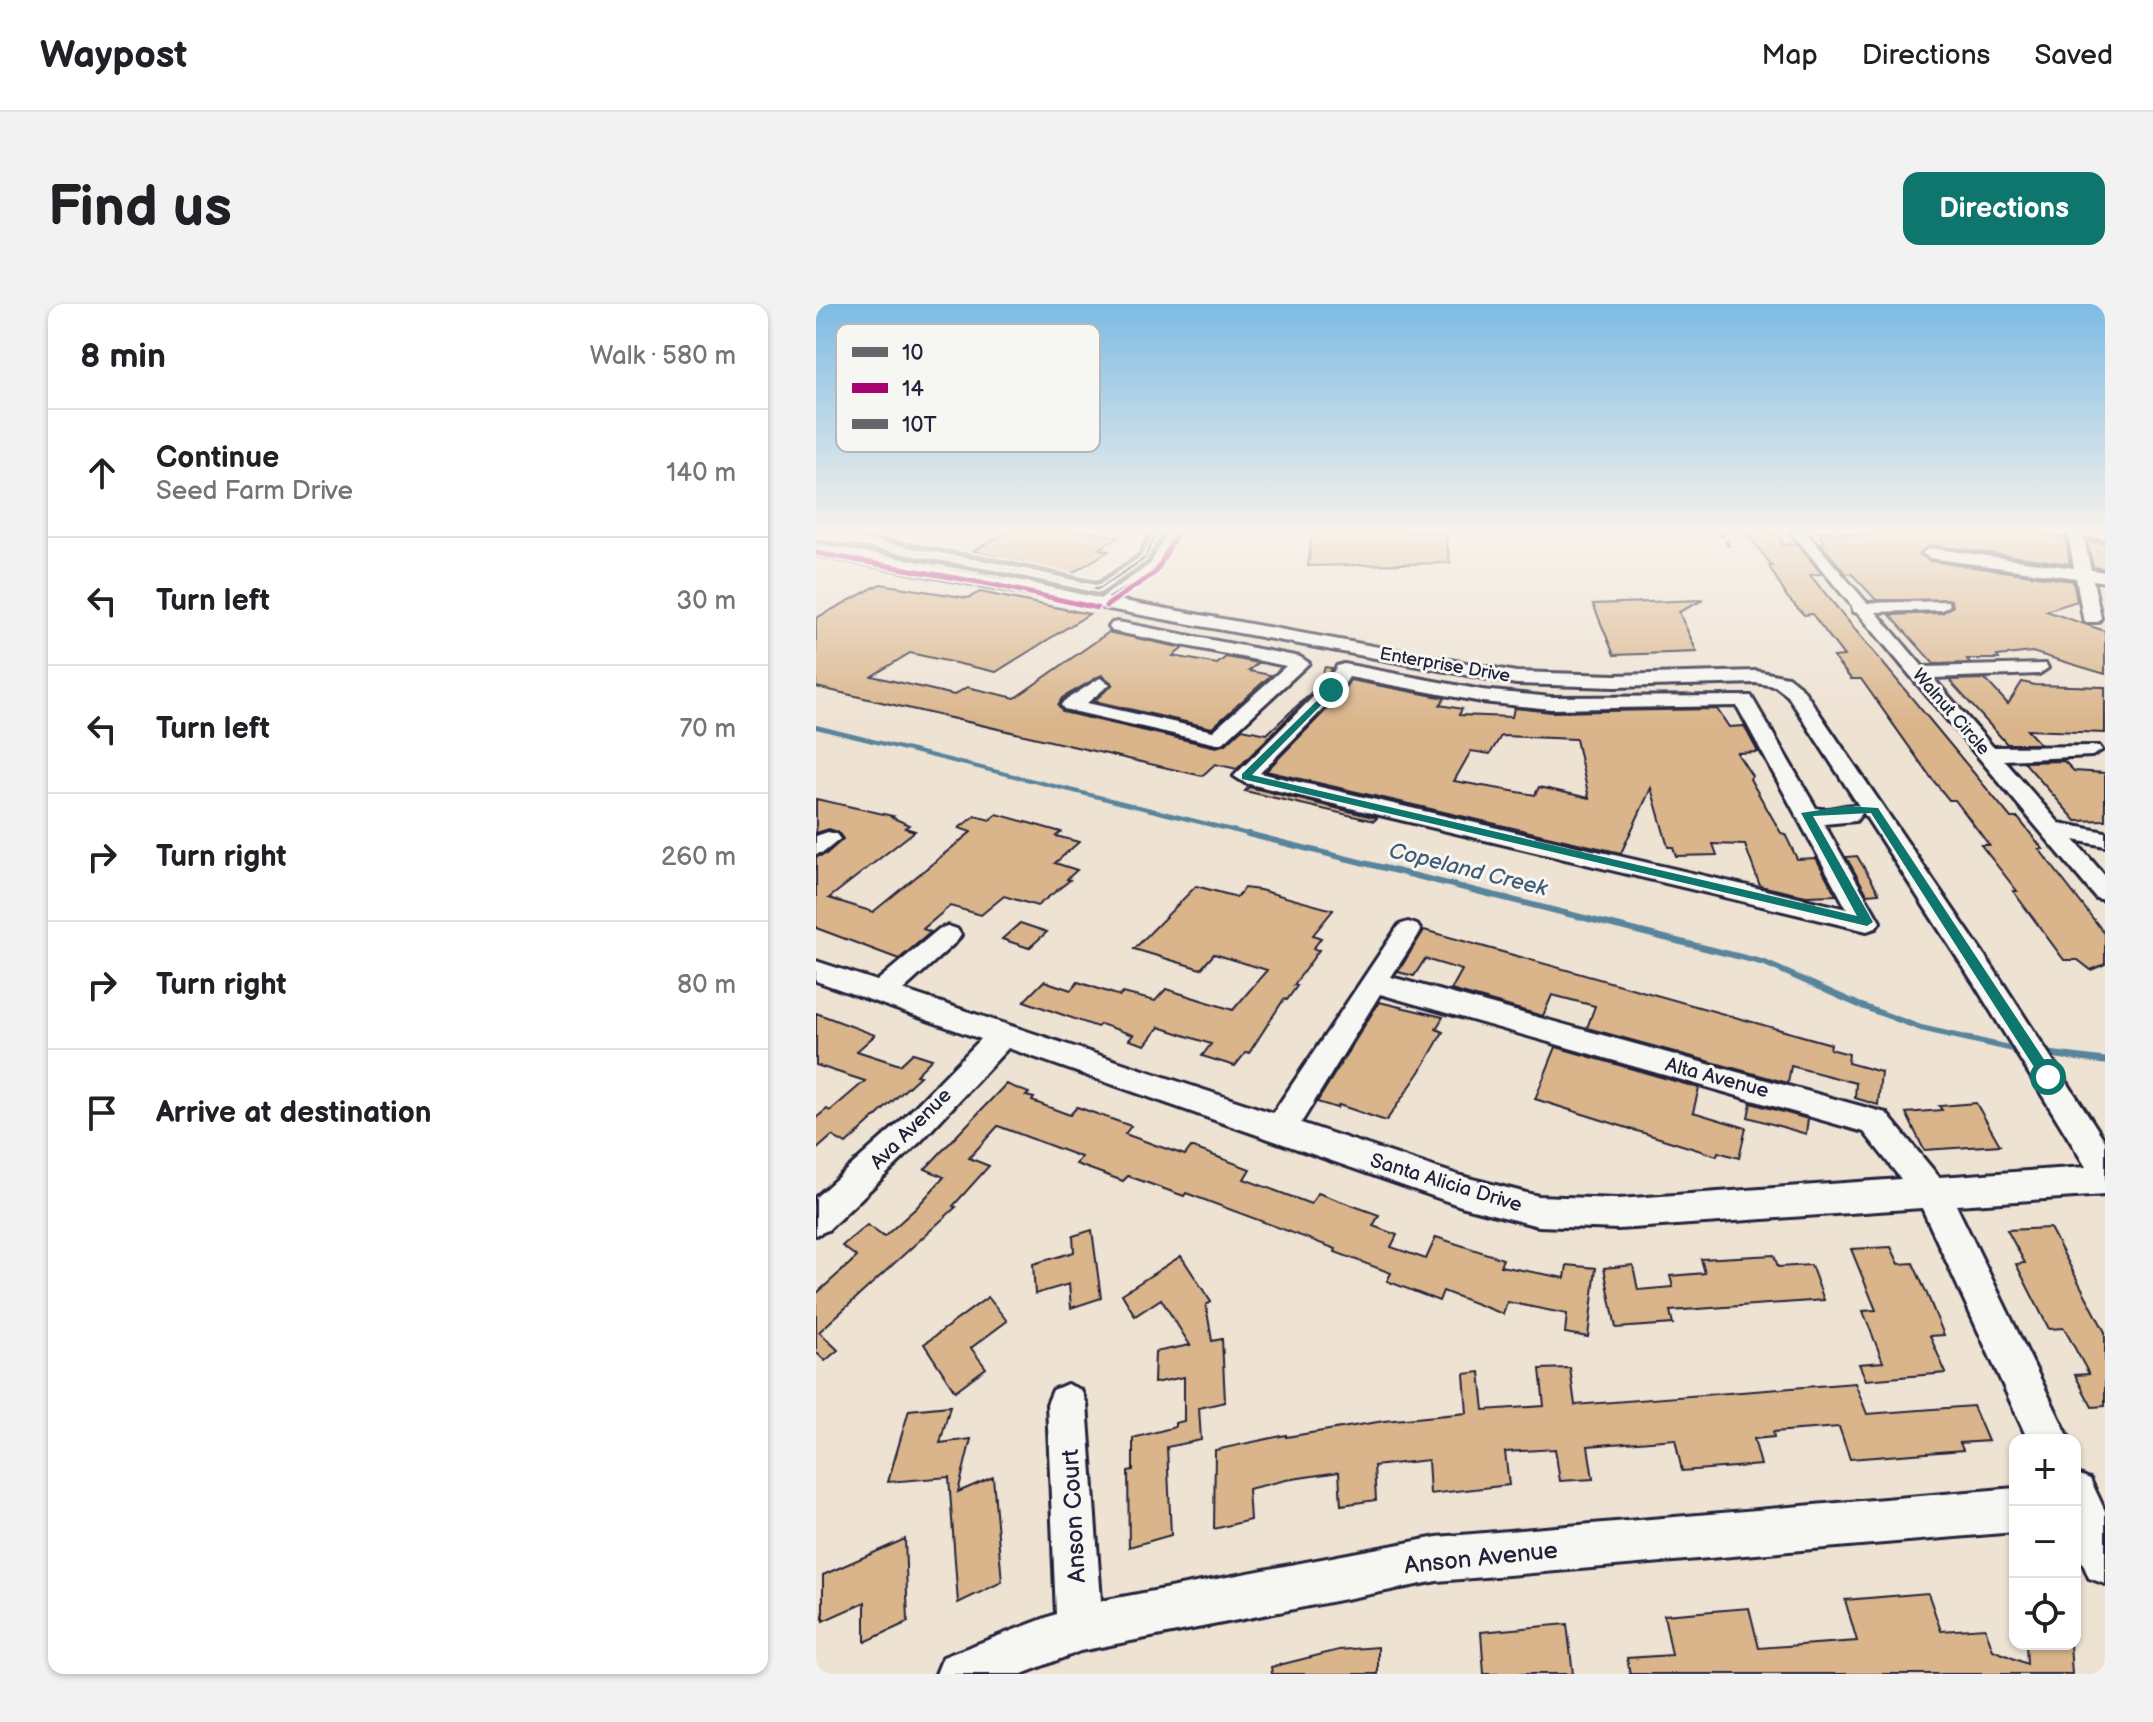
<!DOCTYPE html>
<meta charset="utf-8">
<style>
:root{--surface:#fff;--page:#f2f2f2;--text:#202124;--muted:#757577;--line:#e0e0e0;--accent:#0f766e}
body{margin:0;font-family:"Balsamiq Sans",sans-serif;background:var(--page);color:var(--text)}
.controls{position:absolute;right:24px;bottom:24px;display:grid;overflow:hidden;border-radius:16px;box-shadow:0 2px 6px #0004}
.controls button{width:72px;height:72px;display:grid;place-items:center;padding:0;border:0;border-bottom:2px solid var(--line);background:var(--surface);color:var(--text);font:40px sans-serif}
.stop{position:absolute;width:24px;height:24px;margin:-18px;border:6px solid #0f766e;border-radius:50%;background:#fff}
.stop.end{background:#0f766e;border-color:#fff;box-shadow:0 2px 8px #0008}
.list{margin:0;padding:0;list-style:none}
h2{display:flex;justify-content:space-between;align-items:center;height:104px;margin:0;padding:0 32px;font-size:34px}
h2 small{font-size:26px;font-weight:400;color:var(--muted)}
.list li{display:grid;grid-template-columns:52px 1fr auto;gap:24px;align-items:center;box-sizing:border-box;height:128px;padding:0 32px;border-top:2px solid var(--line)}
.list b{display:block;font-size:30px;white-space:nowrap}
.list p{margin:0;font-size:26px;white-space:nowrap;color:var(--muted)}
.list em{font-size:26px;font-style:normal;color:var(--muted)}
.icon{flex:none;width:44px;height:44px;fill:none;stroke:currentColor;stroke-width:2;stroke-linecap:round;stroke-linejoin:round}
.map{position:relative;flex:none;width:1289px;height:1370px;overflow:hidden;border-radius:16px}
header{display:flex;align-items:center;gap:48px;box-sizing:border-box;height:112px;padding:0 40px;background:var(--surface);border-bottom:2px solid var(--line)}
header strong{font-size:38px}
nav{display:flex;gap:44px;margin-inline-start:auto;font-size:28px}
.intro{display:flex;align-items:center;justify-content:space-between;box-sizing:border-box;height:192px;padding:0 48px}
h1{margin:0;font-size:56px}
.button{padding:20px 36px;border-radius:16px;background:var(--accent);color:#fff;font-size:28px;font-weight:700}
main{display:flex;gap:48px;padding:0 48px}
aside{flex:1;background:var(--surface);border-radius:16px;box-shadow:0 2px 6px #0004}
.map>svg:first-child{display:block}
.lines{fill:none;stroke-linecap:round;stroke-linejoin:round}
.stream-far2{stroke:#59849c;stroke-width:4}
.stream-far1{stroke:#59849c;stroke-width:6}
.stream{stroke:#59849c;stroke-width:7}
.building{fill:#dab58b;stroke:#22223b;stroke-width:2;fill-rule:evenodd}
.minor-casing{stroke:#22223b;stroke-width:6}
.minor{fill:#f6f6f2;fill-rule:evenodd}
.rail{stroke:#22223b;stroke-width:4;stroke-dasharray:7 4;stroke-linecap:butt}
.bus-1-casing{stroke:#f6f6f2;stroke-width:9}
.bus-2-casing{stroke:#f6f6f2;stroke-width:9}
.bus-3-casing{stroke:#f6f6f2;stroke-width:9}
.bus-1{stroke:#65676a;stroke-width:5}
.bus-2{stroke:#a90272;stroke-width:5}
.bus-3{stroke:#65676a;stroke-width:5}
.route{fill:#0f766e}
.labels{text-anchor:middle;dominant-baseline:central;stroke-width:6;stroke-linejoin:round;paint-order:stroke}
.far-street-label{font-size:18px;fill:#22223b;stroke:#f6f6f2}
.street-label{font-size:20px;fill:#22223b;stroke:#f6f6f2}
.water-label{font-size:22px;font-style:italic;fill:#425b74;stroke:#f6f6f2}
.near-street-label{font-size:24px;fill:#22223b;stroke:#f6f6f2}
.key{fill:#f6f6f2;stroke:#b6b6bb;stroke-width:2}
.key-label{font-size:22px;fill:#22223b}
</style>
<header>
<strong>Waypost</strong>
<nav><a>Map</a><a>Directions</a><a>Saved</a></nav>
</header>
<div class="intro"><h1>Find us</h1><a class="button">Directions</a></div>
<main>
<aside>
<h2>8 min<small>Walk · 580 m</small></h2>
<ul class="list">
<li><svg class="icon" aria-label="ahead" viewBox="0 0 24 24"><path d="M12 20V5M6 11l6-6 6 6"/></svg><div><b>Continue</b><p>Seed Farm Drive</p></div><em>140 m</em></li>
<li><svg class="icon" aria-label="left" viewBox="0 0 24 24"><path d="M17 20v-9H6M10 6l-5 5 5 5"/></svg><div><b>Turn left</b></div><em>30 m</em></li>
<li><svg class="icon" aria-label="left" viewBox="0 0 24 24"><path d="M17 20v-9H6M10 6l-5 5 5 5"/></svg><div><b>Turn left</b></div><em>70 m</em></li>
<li><svg class="icon" aria-label="right" viewBox="0 0 24 24"><path d="M7 20v-9h11M14 6l5 5-5 5"/></svg><div><b>Turn right</b></div><em>260 m</em></li>
<li><svg class="icon" aria-label="right" viewBox="0 0 24 24"><path d="M7 20v-9h11M14 6l5 5-5 5"/></svg><div><b>Turn right</b></div><em>80 m</em></li>
<li><svg class="icon" aria-label="arrive" viewBox="0 0 24 24"><path d="M6 21V4h12l-3 4 3 4H6"/></svg><div><b>Arrive at destination</b></div></li>
</ul>
</aside>
<div class="map">
<svg width="1289" height="1370" viewBox="0 0 1289 1370">
<rect width="100%" height="100%" fill="#eee2d3"/>
<filter id="ink" filterUnits="userSpaceOnUse"><feTurbulence type="fractalNoise" baseFrequency=".0125" numOctaves="2"/><feDisplacementMap in="SourceGraphic" scale="16" xChannelSelector="R" yChannelSelector="G"/><feConvolveMatrix kernelMatrix="1 2 1 2 8 2 1 2 1" color-interpolation-filters="sRGB"/></filter>
<g filter="url(#ink)">
<g class="lines">
<path class="stream-far2" d="M0 423 440 532"/>
<path class="stream-far1" d="M432 530 949 659 1043 701 1105 724 1206 747"/>
<g class="stream">
<path d="M1202 746 1206 747"/>
<path d="M1225 749 1289 757"/>
</g>
</g>
<g class="building">
<path d="M194 227H268L303 233 283 245 293 247 251 272 197 262 205 258 156 247Z"/>
<path d="M496 227H629L634 259 492 262Z"/>
<path d="M929 227 963 229 967 241 981 240 1006 270 994 271 1195 514H1202L1227 545H1223L1289 630V660L1275 666 1262 656H1248L1197 587H1201L1165 541H1173L1139 496H1133L1116 475 1045 375H1035L1017 353 1028 352 996 310 988 311 971 293 953 262H956Z"/>
<path d="M1002 227 1049 231 1073 227H1205L1249 233 1254 260 1114 241 1103 250 1114 257 1257 277 1261 297 1230 307 1289 327V370L1216 348 1181 352 1183 355H1151L1154 359 1118 360 1074 311 1126 309 1137 302 1135 296H1060L1036 270H1030L1004 239H1008Z"/>
<path d="M1271 237 1289 239V265L1277 263Z"/>
<path d="M64 280 152 294 164 288 273 310 180 368 94 349 56 372 138 391 151 383 199 394 293 328 367 344 357 352 401 360 410 353 442 359 433 367 455 371 396 424 278 397 297 380 286 371 246 394 242 401 247 408 400 443 410 440 426 425 451 430 500 384 509 363 516 364 506 380 421 465 399 460 386 472 0 383V314Z"/>
<path d="M887 296 863 308 881 348 798 351 777 300Z"/>
<path d="M1169 375 1192 400 1206 378 1219 381 1289 383V429L1211 426 1224 440H1191L1133 376Z"/>
<path d="M534 376 629 394 624 401 646 405 643 411 696 413 698 404 735 408 901 405 913 423 928 422 942 448 921 449 936 472 934 475 965 529 969 530 981 555 1000 554 1020 591 990 592 944 582 929 541 897 540 901 551 860 552 857 543H852L835 484 805 549 450 467 524 392ZM685 432 760 435 773 494 723 483 719 491 638 477 655 447 674 450Z"/>
<path d="M1248 457 1258 467 1289 469V516L1260 517 1208 458Z"/>
<path d="M433 483 561 514 558 517 429 487Z"/>
<path d="M0 495 77 512 75 513 93 521 89 524 99 527 13 594 57 608 155 528 143 524 159 512 174 516 181 510 245 528 240 532 263 538 239 559 261 566 251 575 254 576 221 602 188 592 165 611 134 602 107 625 115 628 83 655 0 624V553L10 550 27 535 22 528 13 525 0 529Z"/>
<path d="M1041 552 1056 577 1063 589 1051 590 1030 553Z"/>
<path d="M380 582 421 593 428 584 444 586 517 606 497 631 505 634 497 645 503 646 478 681 481 682 471 696 468 695 433 749 430 748 419 762 386 752 395 740 343 723 329 741 313 736 317 731 285 720 281 723 208 697 228 677 255 686 262 678 304 692 307 689 339 697 350 685 417 706 451 666 398 650 385 665 318 645Z"/>
<path d="M204 619 231 628 213 644 186 635Z"/>
<path d="M608 626 1015 740 1014 745 1033 750 1032 759 1065 768 1062 801 1039 794 1040 779 975 762 972 779 771 724 779 702 736 691 727 712 635 686 646 666 609 655 598 672 582 668Z"/>
<path d="M563 698 627 713 620 725 627 728 604 768 570 817 523 801 521 804 501 798Z"/>
<path d="M0 709 59 731 41 747 84 761 97 749 116 755 100 771 104 772 30 840 16 832 0 846V814L11 805 14 807 49 777 0 761Z"/>
<path d="M740 743 883 784 877 808 930 824 923 854 902 848 901 852 719 795Z"/>
<path d="M190 780 213 789 210 792 218 794 216 797 254 811 261 803 315 822 309 830 342 842 369 851 375 843 434 865 428 875 495 900 502 889 563 911 557 922 581 931 575 943 610 955 620 933 687 955 684 962 749 974 751 961 780 964 772 1033 749 1029 751 1010 691 998 687 1010 627 987 623 997 571 977 575 969 519 948 520 945 370 889 368 892 312 872 307 877 260 860 265 853 182 822 153 854 173 862 137 902 140 903 3 1028 22 1046 9 1057 0 1048V990L41 953 26 942 51 921 68 933 100 904 128 873 109 865Z"/>
<path d="M935 799 992 815 990 830 932 813Z"/>
<path d="M1160 799 1184 841 1108 846 1090 809 1126 806 1123 802Z"/>
<path d="M1234 924 1289 1028V1102L1276 1103 1259 1071 1273 1070 1248 1024 1233 1025 1200 960 1209 959 1191 926Z"/>
<path d="M276 926 285 994 255 1004 253 980 219 990 217 960 258 948 257 932Z"/>
<path d="M1075 943 1083 960 1097 959 1111 990 1128 1031 1114 1032 1130 1069 1050 1076 1043 1060 1067 1058 1047 1007 1060 1006 1035 945Z"/>
<path d="M958 951 962 963 995 961 1008 996 854 1007 857 1020 800 1024 788 964 817 961 822 986 857 983 854 972 889 969 885 955Z"/>
<path d="M365 952 395 998 390 1001 396 1037 406 1035 409 1098 383 1104 385 1136 351 1143 355 1231 313 1243 312 1167 317 1166V1134L359 1123V1119L368 1117V1073L338 1079 339 1048 374 1041 345 995 319 1012 306 990Z"/>
<path d="M172 993 191 1017 155 1044 170 1064 139 1087 108 1040Z"/>
<path d="M754 1064 759 1101 1039 1079 1051 1110 1157 1102 1172 1137 1144 1139 1147 1146 1034 1155 1023 1123 957 1128 958 1133 938 1135 945 1161 866 1167 859 1135 772 1142 777 1175 744 1177 739 1145 689 1148 693 1181 614 1190 612 1156 558 1162 560 1196 525 1201 523 1168 470 1176 432 1185 434 1216 398 1225 399 1146 470 1131V1133L568 1117 651 1109 648 1070 664 1068 668 1106 728 1102 724 1065Z"/>
<path d="M134 1102 124 1139 155 1135 142 1188 177 1173 186 1278 142 1299 133 1173 72 1178 93 1106Z"/>
<path d="M89 1235 92 1318 49 1338V1298L7 1317V1271Z"/>
<path d="M1112 1289 1125 1327 1169 1324 1177 1346 1211 1360 1210 1340H1254L1256 1370H814L811 1354 856 1351 848 1311 933 1304 943 1344 1041 1337 1029 1296Z"/>
<path d="M751 1320 757 1370H668L665 1328Z"/>
<path d="M562 1343V1370H456L455 1363 523 1346Z"/>
</g>
<g class="lines">
<g class="minor-casing">
<g id="minor">
<path d="M342 227H356C345 269 325 273 291 294L700 368 799 371 940 367 972 373 986 384 1177 664 1289 837V891L1140 901 1254 1136H1212L1106 904 802 925 722 922 645 902 192 744 106 836 12 926 0 931V893L84 818 165 735 0 677V657L61 677 123 625 132 622 141 625 145 631 141 637 87 686 457 809 583 621 592 618 601 621 605 627 575 673 1070 809 1123 873 1270 863 1157 678 1047 508 1040 517 1008 520 1064 618 1060 624 1051 627 429 479 418 472 508 382 521 362 528 360 666 386 735 393 935 392 1000 504C1016 509 1028 498 1043 502L972 392 959 382 940 379 799 383 700 380 0 251V241L274 291 331 255ZM533 373 666 398 735 405 921 402 1031 605 444 469 522 390ZM564 690 1048 828 1085 875 802 895 722 892 645 872 485 819Z"/>
<path d="M974 227H989L1051 299 1132 297 1134 301 1126 306 1060 308 1107 363 1230 360 1232 364 1223 370 1117 374 1177 443 1283 442 1286 446 1276 452 1188 456 1243 519 1289 528V542L1258 536 1289 572V596L1280 594 1042 309 1037 308 1036 302Z"/>
<path d="M1252 227H1289V235L1267 232 1275 266 1289 268V278L1277 276 1285 314 1282 318H1270L1267 314 1260 274 1114 254 1106 249 1114 244 1258 264Z"/>
<path d="M302 318 484 353 493 359 408 438 401 440 248 405 245 401 248 397 284 374 294 380 271 399 397 427 470 362 296 327 293 323 296 319Z"/>
<path d="M12 528 20 530 24 535 8 548 0 550V532Z"/>
<path d="M251 1080 265 1086 271 1100 285 1297 621 1233 1199 1184V1228L621 1277 264 1347 206 1370H120L127 1353 240 1310 231 1100 237 1086Z"/>
<path d="M1259 1169 1274 1175 1289 1207V1280L1273 1274 1259 1241Z"/>
</g>
</g>
<use href="#minor" class="minor"/>
<path class="rail" d="M904 227 913 243"/>
<g class="bus-1-casing">
<g id="bus-1">
<path d="M0 237 181 269 284 292"/>
<path d="M284 292 332 259 349 227"/>
</g>
</g>
<g class="bus-2-casing">
<g id="bus-2">
<path d="M0 249 179 281 281 304"/>
<path d="M290 302 340 268 360 231"/>
</g>
</g>
<g class="bus-3-casing">
<path id="bus-3" d="M15 227 183 257 282 279 323 251 336 227"/>
</g>
<use href="#bus-1" class="bus-1"/>
<use href="#bus-2" class="bus-2"/>
<use href="#bus-3" class="bus-3"/>
</g>
</g>
<linearGradient id="sky" x2="0" y2="1"><stop stop-color="#7dbbe4"/><stop offset="0.54" stop-color="#f7f2eb"/><stop offset="1" stop-color="#f7f2eb" stop-opacity="0"/></linearGradient>
<rect width="1289" height="419" fill="url(#sky)"/>
<path class="route" d="M515 383 518 388 436 471 1041 612 985 509 1030 502 1062 504 1237 769V777H1227L1055 509 997 512 1057 618 1051 622 426 475V470Z"/>
<g class="labels">
<g class="far-street-label">
<text transform="translate(629 361) rotate(10)">Enterprise Drive</text>
<text transform="translate(1135 408) rotate(49)">Walnut Circle</text>
</g>
<g class="street-label">
<text transform="translate(901 774) rotate(15)">Alta Avenue</text>
<text transform="translate(95 825) rotate(-45)">Ava Avenue</text>
<text transform="translate(630 879) rotate(17)">Santa Alicia Drive</text>
</g>
<g class="water-label">
<text transform="translate(652 566) rotate(14)">Copeland Creek</text>
</g>
<g class="near-street-label">
<text transform="translate(258 1212) rotate(-93)">Anson Court</text>
<text transform="translate(665 1254) rotate(-6)">Anson Avenue</text>
</g>
</g>
<rect x="20" y="20" width="264" height="128" rx="12" class="key"/>
<rect x="36" y="43" width="36" height="10" fill="#65676a"/>
<rect x="36" y="79" width="36" height="10" fill="#a90272"/>
<rect x="36" y="115" width="36" height="10" fill="#65676a"/>
<g class="key-label">
<text x="86" y="56">10</text>
<text x="86" y="92">14</text>
<text x="86" y="128">10T</text>
</g>
</svg>
<div class="controls">
<button>+</button>
<button>−</button>
<button><svg class="icon" aria-label="locate" viewBox="0 0 24 24"><circle cx="12" cy="12" r="6"/><path d="M12 2v4M12 18v4M2 12h4M18 12h4"/></svg></button>
</div>
<div class="stop" style="left:1232px;top:773px"></div>
<div class="stop end" style="left:515px;top:386px"></div>
</div>
</main>
